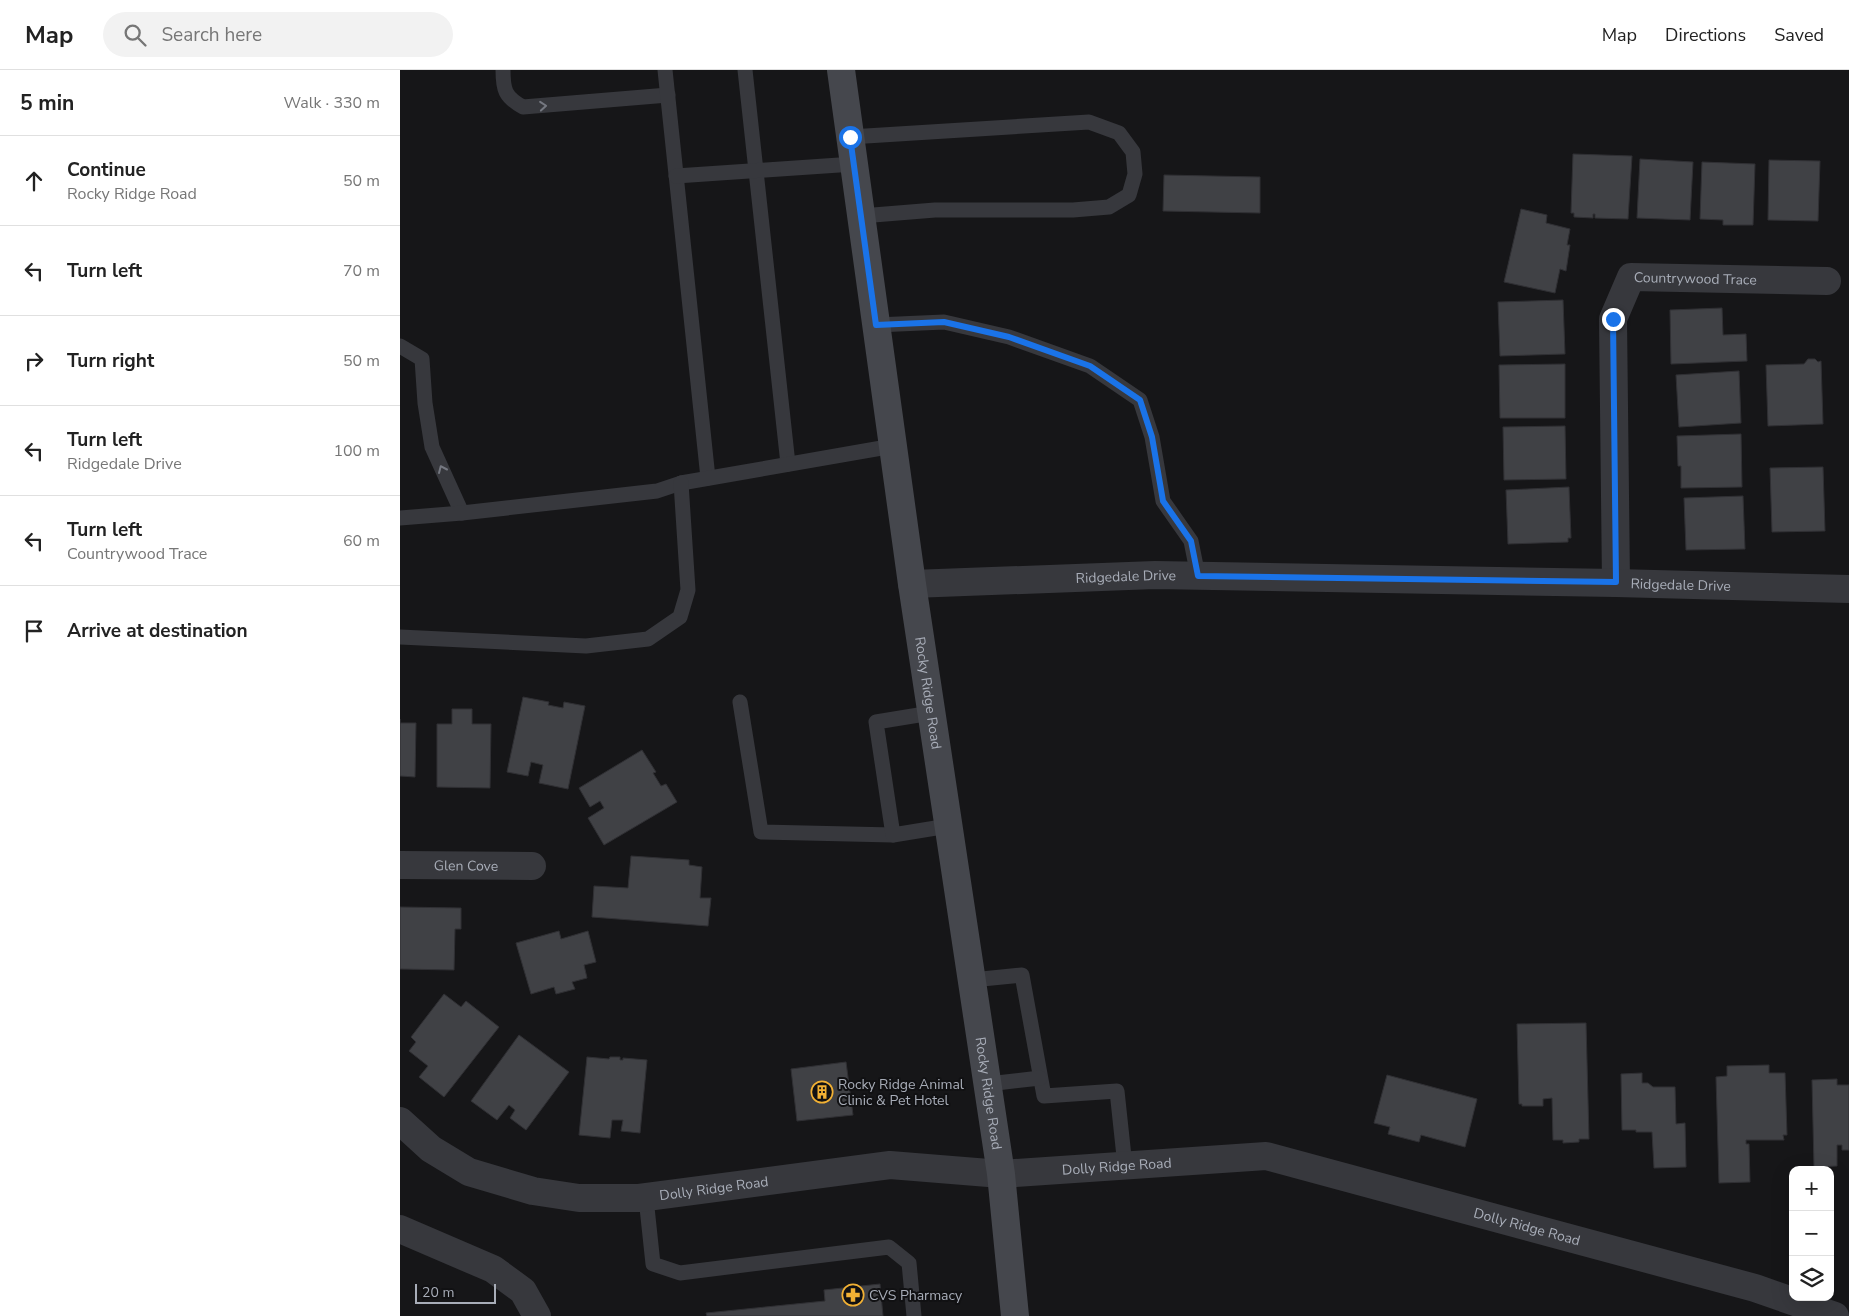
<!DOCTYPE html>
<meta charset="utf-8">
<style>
:root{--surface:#fff;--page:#f2f2f2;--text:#222;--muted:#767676;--line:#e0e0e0}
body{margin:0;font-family:"Nunito Sans",sans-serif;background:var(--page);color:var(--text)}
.controls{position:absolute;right:15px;bottom:15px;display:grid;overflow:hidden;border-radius:10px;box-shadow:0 5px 20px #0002}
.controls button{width:45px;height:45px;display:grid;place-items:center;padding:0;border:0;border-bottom:1px solid var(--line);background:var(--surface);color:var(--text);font:25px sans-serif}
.scale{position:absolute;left:15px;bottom:12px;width:81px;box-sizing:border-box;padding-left:5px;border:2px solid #a8adb8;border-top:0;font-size:14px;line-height:18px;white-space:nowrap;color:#a8adb8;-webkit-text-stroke:4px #111113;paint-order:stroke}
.stop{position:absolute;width:15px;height:15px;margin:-11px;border:4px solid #1a73e8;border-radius:50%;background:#fff}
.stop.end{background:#1a73e8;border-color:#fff;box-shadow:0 1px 5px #0008}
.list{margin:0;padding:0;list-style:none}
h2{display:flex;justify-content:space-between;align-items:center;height:65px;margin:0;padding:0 20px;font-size:21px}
h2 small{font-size:16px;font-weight:400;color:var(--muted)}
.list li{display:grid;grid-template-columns:32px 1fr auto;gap:15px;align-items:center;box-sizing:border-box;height:90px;padding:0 20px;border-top:1px solid var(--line)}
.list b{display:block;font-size:19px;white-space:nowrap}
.list p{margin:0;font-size:16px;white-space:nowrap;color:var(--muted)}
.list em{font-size:16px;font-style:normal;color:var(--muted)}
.icon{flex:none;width:28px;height:28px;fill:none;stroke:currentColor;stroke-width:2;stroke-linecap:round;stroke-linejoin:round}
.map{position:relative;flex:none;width:1449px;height:1246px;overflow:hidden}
header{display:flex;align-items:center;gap:30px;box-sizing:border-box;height:70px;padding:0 25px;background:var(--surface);border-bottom:1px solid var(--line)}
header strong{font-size:24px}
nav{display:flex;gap:28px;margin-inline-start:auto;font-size:18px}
.search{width:350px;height:45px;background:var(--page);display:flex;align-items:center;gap:12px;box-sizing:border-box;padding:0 18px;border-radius:28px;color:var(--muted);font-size:19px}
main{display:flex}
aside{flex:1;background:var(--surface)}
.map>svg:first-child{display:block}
.building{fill:#404145;stroke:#303034}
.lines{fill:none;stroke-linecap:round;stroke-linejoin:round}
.service{stroke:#37383d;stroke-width:15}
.minor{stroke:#37383d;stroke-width:28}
.secondary{stroke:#45474d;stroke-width:28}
.oneway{stroke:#757881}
.route{stroke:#1a73e8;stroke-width:6}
.labels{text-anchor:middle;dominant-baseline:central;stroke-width:4;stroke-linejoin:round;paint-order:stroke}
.street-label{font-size:14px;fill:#a8adb8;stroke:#111113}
.poi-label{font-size:14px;fill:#a8adb8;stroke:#111113;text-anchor:start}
</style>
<header>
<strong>Map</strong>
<div class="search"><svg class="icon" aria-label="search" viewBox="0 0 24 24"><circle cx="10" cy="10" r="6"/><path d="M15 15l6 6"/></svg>Search here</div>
<nav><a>Map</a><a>Directions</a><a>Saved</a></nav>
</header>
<main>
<aside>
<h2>5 min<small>Walk · 330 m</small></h2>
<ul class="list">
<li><svg class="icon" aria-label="ahead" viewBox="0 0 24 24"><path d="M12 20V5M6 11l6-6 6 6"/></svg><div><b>Continue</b><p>Rocky Ridge Road</p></div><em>50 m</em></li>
<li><svg class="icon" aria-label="left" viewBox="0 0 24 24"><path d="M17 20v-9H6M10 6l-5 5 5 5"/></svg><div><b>Turn left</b></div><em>70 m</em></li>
<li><svg class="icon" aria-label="right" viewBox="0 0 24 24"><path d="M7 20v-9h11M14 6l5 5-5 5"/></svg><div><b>Turn right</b></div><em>50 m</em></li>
<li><svg class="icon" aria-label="left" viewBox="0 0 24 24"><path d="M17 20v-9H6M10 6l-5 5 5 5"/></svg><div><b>Turn left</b><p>Ridgedale Drive</p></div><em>100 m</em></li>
<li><svg class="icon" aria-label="left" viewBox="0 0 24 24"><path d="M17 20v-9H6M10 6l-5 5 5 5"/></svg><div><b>Turn left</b><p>Countrywood Trace</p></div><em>60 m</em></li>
<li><svg class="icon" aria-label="arrive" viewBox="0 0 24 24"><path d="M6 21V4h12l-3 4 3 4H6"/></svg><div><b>Arrive at destination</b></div></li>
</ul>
</aside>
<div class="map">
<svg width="1449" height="1246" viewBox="0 0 1449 1246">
<rect width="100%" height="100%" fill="#161618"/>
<g class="building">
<path d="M1173 84 1232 86 1228 149 1195 148V144H1193V148L1174 147V143H1171Z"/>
<path d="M1240 89 1293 92 1290 150 1237 148Z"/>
<path d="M1369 90 1420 91 1418 151 1368 150Z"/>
<path d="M1302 92 1355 94 1353 155H1323V150L1300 149Z"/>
<path d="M764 105 860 107V143L763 141Z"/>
<path d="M1121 139 1147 145 1146 153 1170 159 1167 175H1170L1166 201 1160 199 1155 223 1104 212Z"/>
<path d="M1163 230 1165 284 1100 286 1098 232Z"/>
<path d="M1322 238 1323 265 1346 264 1347 291 1271 294 1270 240Z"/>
<path d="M1408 289H1415L1418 292 1421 291 1423 354 1368 356 1366 295 1404 294Z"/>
<path d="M1165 294V348H1100L1099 295Z"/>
<path d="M1339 301 1341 353 1279 357 1276 305Z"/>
<path d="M1165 356 1166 409 1104 410 1103 357Z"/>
<path d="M1341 364 1342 417 1281 418V396H1278L1277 366Z"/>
<path d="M1423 397 1425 461 1372 462 1370 398Z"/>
<path d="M1169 417 1171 468H1168V472L1108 474 1106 420Z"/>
<path d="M1343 426 1345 479 1286 480 1284 428Z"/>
<path d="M123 627 149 632 148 635 163 638 164 632 185 636 168 719 139 713 143 695 131 692 128 706 107 702Z"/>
<path d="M52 639H72V654H91L90 718 37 717V654H52Z"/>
<path d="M0 649V653H16L15 707 0 706Z"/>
<path d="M242 680 256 702 253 703 261 716 266 714 277 732 204 775 188 748 204 738 200 731 190 737 179 718Z"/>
<path d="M231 786 289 790V795L302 797 300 828H311L308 856 192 847 194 816 228 818Z"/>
<path d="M0 837 61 838V859H55L54 900 0 899Z"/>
<path d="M159 861 161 869 188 861 196 892 184 895 187 908 172 912 175 919 156 924 154 917 131 924 116 873Z"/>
<path d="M44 924 61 937 66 931 99 957 44 1027 19 1007 28 996 9 981 16 972 11 967Z"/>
<path d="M1186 953 1189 1069H1179V1072L1163 1073V1070H1153L1152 1028 1143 1029V1036H1122V1034H1119L1117 954Z"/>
<path d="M119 965 169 1002 126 1060 110 1048 115 1040 109 1035 97 1050 71 1031Z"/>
<path d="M187 987 209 989 210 987H220V990H223V988L247 990 240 1063 221 1061 223 1050H212L210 1068 179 1065Z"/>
<path d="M446 992 453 1045 397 1051 391 999Z"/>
<path d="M1369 995V1003H1385L1387 1065H1383L1384 1070H1346V1074H1349L1350 1112 1319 1113 1316 1007 1327 1006V996Z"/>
<path d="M1242 1003V1013H1248L1253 1017H1275L1276 1054 1285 1053 1286 1097 1254 1098 1252 1062H1236V1060H1222L1221 1004Z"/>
<path d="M987 1005 1077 1029 1065 1077 1021 1065 1019 1072 988 1064 990 1057 974 1053Z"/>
<path d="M1437 1009V1015H1449V1080H1442V1075H1437V1096L1414 1097 1412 1010Z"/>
<path d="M480 1214 483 1246H307L306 1243 425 1231 424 1220Z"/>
</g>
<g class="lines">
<g class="service">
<path d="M103 0C103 20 105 27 123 37L268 25"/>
<path d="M265 0 308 408"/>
<path d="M345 0 388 394"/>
<path d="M450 67 689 52 719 63 733 82 735 104 729 125 709 137 673 140H535L461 146"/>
<path d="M276 106 454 94"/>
<path d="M476 255 544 252 609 267 690 296 740 330 752 367 763 431 791 471 798 506"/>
<path d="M0 276 22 289 25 333 32 377 62 443"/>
<path d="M0 448 62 443 257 421 281 413 493 376"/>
<path d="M0 567 186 576 248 569 280 547 288 520 281 413"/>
<path d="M340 632 361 762 493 765"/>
<path d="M531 643 476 652 493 765 548 756"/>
<path d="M572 910 622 905 644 1026 717 1021 725 1096"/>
<path d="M588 1014 640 1008"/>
<path d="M246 1128 253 1194 280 1203 489 1177 509 1193 514 1246"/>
</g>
<g class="minor">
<path id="s1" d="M1216 513 1213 249 1231 207 1427 211"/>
<path id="s2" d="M512 514 755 505 1216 513 1449 519"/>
<path id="s3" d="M0 795 132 796"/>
<path id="s4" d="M0 1051 31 1079 69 1102 133 1121 179 1128H239L490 1095 601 1104 866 1086 1355 1218 1435 1246"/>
<path d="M0 1159 93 1199 123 1221 137 1246"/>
</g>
<path class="secondary" id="s5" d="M441 0 512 514 601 1104 615 1246"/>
</g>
<defs><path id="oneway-chevron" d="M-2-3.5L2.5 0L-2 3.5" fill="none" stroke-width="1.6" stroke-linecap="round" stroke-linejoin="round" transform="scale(1.25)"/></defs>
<g class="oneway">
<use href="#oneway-chevron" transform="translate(143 36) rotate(-5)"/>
<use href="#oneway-chevron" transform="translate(42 399) rotate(-114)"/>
</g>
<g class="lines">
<path class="route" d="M450 67 476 255 544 252 609 267 690 296 740 330 752 367 763 431 791 471 798 506 1216 512 1213 249"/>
</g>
<defs>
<g id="building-ring" transform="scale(1.125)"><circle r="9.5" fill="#111113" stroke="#f2b134" stroke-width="1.5"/><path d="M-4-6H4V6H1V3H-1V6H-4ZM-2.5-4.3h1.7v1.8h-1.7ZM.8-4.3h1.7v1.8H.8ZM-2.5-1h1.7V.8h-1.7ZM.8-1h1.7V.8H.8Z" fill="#f2b134"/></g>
<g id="pharmacy-ring" transform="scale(1.125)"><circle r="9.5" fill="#111113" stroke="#f2b134" stroke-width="1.5"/><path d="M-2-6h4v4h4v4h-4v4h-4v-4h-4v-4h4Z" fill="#f2b134"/></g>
</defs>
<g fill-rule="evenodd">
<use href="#building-ring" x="422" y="1022"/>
<use href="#pharmacy-ring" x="453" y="1225"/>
</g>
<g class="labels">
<g class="street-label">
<text stroke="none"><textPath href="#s1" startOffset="374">Countrywood Trace</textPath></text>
<text stroke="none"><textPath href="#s2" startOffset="214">Ridgedale Drive</textPath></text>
<text stroke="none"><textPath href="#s2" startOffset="769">Ridgedale Drive</textPath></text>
<text stroke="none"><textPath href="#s5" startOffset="629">Rocky Ridge Road</textPath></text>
<text stroke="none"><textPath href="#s3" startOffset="66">Glen Cove</textPath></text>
<text stroke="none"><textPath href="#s5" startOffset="1034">Rocky Ridge Road</textPath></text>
<text stroke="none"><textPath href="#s4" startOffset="740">Dolly Ridge Road</textPath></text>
<text stroke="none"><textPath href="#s4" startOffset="335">Dolly Ridge Road</textPath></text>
<text stroke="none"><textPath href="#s4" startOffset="1160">Dolly Ridge Road</textPath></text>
</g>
<g class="poi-label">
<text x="438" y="1014">Rocky Ridge Animal<tspan x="438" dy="16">Clinic &amp; Pet Hotel</tspan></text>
<text x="469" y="1225">CVS Pharmacy</text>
</g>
</g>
</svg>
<div class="controls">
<button>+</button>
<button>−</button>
<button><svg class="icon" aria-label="layers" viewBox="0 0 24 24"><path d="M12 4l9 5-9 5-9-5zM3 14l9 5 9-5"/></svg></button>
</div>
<div class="scale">20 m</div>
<div class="stop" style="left:450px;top:67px"></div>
<div class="stop end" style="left:1213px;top:249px"></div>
</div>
</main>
